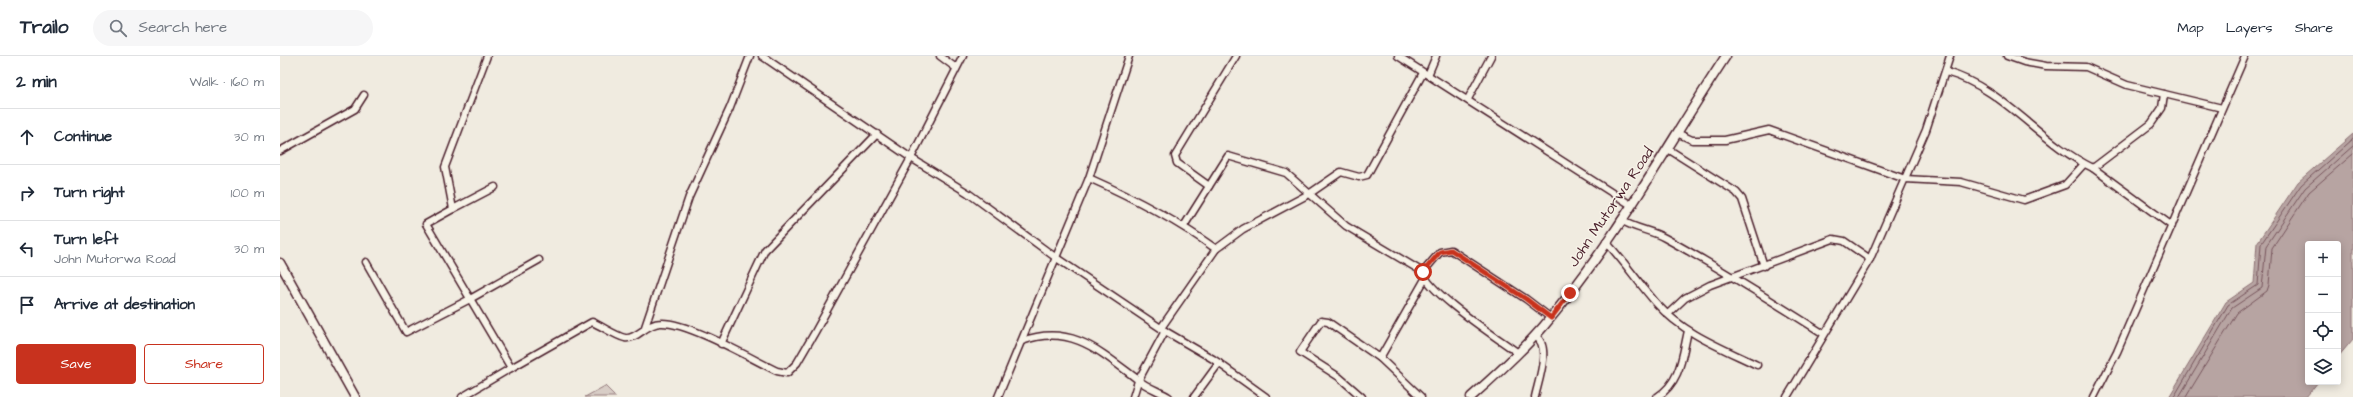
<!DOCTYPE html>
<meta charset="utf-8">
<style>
:root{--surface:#fff;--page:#f6f6f7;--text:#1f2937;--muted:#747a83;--line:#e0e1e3;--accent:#c8321e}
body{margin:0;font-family:"Architects Daughter",sans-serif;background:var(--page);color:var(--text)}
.controls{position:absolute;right:12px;bottom:12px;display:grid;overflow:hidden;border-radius:4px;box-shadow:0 2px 10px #0003}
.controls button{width:36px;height:36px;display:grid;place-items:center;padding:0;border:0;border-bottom:1px solid var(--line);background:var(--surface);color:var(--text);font:20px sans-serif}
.stop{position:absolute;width:12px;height:12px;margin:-9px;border:3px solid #c8321e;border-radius:50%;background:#fff}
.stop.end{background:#c8321e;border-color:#fff;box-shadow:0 1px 4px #0008}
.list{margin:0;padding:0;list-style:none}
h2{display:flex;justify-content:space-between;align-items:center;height:52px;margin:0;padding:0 16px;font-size:17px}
h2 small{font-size:13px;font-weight:400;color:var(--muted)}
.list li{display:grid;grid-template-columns:26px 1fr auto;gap:12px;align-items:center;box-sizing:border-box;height:56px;padding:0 16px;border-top:1px solid var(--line)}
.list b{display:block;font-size:15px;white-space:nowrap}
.list p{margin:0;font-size:13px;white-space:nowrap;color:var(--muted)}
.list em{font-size:13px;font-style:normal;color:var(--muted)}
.actions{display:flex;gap:8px;padding:12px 16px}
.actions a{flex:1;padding:9px 0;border:1px solid var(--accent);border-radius:4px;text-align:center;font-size:14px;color:var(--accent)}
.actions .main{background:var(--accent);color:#fff}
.icon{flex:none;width:22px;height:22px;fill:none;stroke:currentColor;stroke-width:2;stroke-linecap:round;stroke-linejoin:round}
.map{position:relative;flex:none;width:2073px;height:341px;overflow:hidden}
header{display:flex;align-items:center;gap:24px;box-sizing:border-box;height:56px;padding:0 20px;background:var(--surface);border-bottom:1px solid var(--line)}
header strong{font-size:19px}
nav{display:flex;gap:22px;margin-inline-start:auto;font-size:14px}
.search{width:280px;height:36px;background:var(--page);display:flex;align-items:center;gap:10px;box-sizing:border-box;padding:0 14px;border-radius:22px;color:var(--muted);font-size:15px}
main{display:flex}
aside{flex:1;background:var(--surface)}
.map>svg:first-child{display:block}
.green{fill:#d8cdc6;stroke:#917678}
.water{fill:#b7a4a2;stroke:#8b6f72}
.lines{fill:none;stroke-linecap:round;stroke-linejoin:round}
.shore{stroke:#76545b;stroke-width:1}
.minor-casing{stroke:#4a1f2b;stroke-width:9}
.tertiary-casing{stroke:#4a1f2b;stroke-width:11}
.minor{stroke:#f7f3e8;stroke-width:6}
.tertiary{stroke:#f7f3e8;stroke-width:8}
.route{stroke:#c8321e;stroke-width:5}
.labels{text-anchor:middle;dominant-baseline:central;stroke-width:3;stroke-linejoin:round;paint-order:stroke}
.street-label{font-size:15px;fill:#4a1f2b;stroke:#f7f3e8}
</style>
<header>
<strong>Trailo</strong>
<div class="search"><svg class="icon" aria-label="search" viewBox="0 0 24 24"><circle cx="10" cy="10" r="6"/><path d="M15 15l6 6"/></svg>Search here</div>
<nav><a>Map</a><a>Layers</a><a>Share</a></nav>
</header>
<main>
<aside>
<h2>2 min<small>Walk · 160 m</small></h2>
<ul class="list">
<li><svg class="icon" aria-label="ahead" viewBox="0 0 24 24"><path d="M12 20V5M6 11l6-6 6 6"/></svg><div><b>Continue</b></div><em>30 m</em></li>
<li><svg class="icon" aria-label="right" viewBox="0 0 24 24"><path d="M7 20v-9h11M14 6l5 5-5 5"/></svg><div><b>Turn right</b></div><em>100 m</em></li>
<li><svg class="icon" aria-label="left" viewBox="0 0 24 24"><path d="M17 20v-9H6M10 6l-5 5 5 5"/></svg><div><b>Turn left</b><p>John Mutorwa Road</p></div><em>30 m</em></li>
<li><svg class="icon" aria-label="arrive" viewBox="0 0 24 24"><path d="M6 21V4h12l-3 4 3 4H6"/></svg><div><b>Arrive at destination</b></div></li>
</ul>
<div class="actions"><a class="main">Save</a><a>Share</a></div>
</aside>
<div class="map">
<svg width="2073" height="341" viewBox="0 0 2073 341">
<rect width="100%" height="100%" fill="#f0ebe0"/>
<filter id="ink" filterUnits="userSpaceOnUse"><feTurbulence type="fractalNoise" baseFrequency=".025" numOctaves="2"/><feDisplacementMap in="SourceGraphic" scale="8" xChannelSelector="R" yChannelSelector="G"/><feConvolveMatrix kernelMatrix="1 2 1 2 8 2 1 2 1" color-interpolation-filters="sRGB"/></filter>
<g filter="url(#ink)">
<path class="green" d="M325 330 336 341H305Z"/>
<path class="water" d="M2073 78V283L2058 301V188H2028V326H2038L2026 341H1889L1946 246 1974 227 1977 187 2018 126Z"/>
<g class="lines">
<g class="shore">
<path d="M1894 341 1948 249 1978 229 1981 188 2021 129 2073 83"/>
<path d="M1899 341 1952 252 1982 232 1986 190 2025 132 2073 90"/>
<path d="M1906 341 1957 257 1987 235 1989 229 1992 192 2029 136 2073 98"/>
</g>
<g class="minor-casing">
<g id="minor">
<path d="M482 0 631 102 688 137 775 201 885 275 933 303 986 341"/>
<path d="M660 0 676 12"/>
<path d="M1118 0 1351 149"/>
<path d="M1727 0 1744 6 1766 10 1806 11 1847 29 1942 52"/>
<path d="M1666 16C1724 32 1759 86 1813 112L1871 68 1882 52 1884 38"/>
<path d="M1148 19 1156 0"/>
<path d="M1188 43 1211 0"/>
<path d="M1397 77 1412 84H1445L1489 74 1625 123 1681 126 1744 144 1785 129 1804 108"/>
<path d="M1388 93 1456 136 1462 143 1484 210"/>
<path d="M0 95 75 53 84 39"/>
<path d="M1813 112 1892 170"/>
<path d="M809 122C854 142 896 164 936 193"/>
<path d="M929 130 897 107 895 100 956 0"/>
<path d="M173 153 215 131"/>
<path d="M1341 164C1355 173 1371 174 1385 182 1440 212 1492 245 1544 278"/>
<path d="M904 170 948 100 1006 117 1066 170 1143 216C1148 237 1218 282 1238 297"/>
<path d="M1326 186C1345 206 1359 228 1377 248 1404 278 1442 292 1477 309"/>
<path d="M86 206 126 276 190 243 259 204"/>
<path d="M1143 216 1160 196 1171 194 1246 243 1271 262"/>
<path d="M1388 258 1405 242 1430 229 1553 183 1564 185 1590 203"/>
<path d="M365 271 409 141 450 52 470 0"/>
<path d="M881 272 936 193 963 173 1029 138 1061 116 1079 121 1087 119 1143 17"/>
<path d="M1255 280C1272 289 1258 326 1255 341"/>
<path d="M742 285C791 267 821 296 857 323 866 331 879 335 889 341"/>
<path d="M441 288 485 194 597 78"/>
<path d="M1100 302 1145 223"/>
<path d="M231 312 312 266C322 270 334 279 345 282 357 284 366 267 381 267 408 266 470 302 497 315L507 317 517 307 535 276 631 102 683 0"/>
<path d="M182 341 231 312 146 168 173 153 165 111 207 0"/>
<path d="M718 341 809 122 849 0"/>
<path d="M853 341 858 325 885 275"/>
<path d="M914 341 939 307"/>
<path d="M1082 341 1059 321 1020 296 1041 265 1048 266 1100 302 1141 341"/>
<path d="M1377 341C1401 326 1402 300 1408 275"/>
<path d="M1507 341 1590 203 1646 74 1670 0"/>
<path d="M1814 341 1837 296 1965 0"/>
</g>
</g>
<g class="tertiary-casing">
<g id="tertiary">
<path d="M0 207 75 341"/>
<path d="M1191 341C1216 319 1241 296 1263 271 1334 188 1386 91 1446 0"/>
</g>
</g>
<use href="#minor" class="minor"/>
<use href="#tertiary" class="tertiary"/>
</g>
</g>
<g class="lines" filter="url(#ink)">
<path class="route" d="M1143 216 1160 196 1171 194 1246 243 1271 262 1290 237"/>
</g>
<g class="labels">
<g class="street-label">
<text transform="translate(1331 151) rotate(-56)">John Mutorwa Road</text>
</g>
</g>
</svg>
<div class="controls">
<button>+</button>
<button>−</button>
<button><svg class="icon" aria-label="locate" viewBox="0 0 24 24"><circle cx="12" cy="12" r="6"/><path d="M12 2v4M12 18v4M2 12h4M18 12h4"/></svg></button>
<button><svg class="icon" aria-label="layers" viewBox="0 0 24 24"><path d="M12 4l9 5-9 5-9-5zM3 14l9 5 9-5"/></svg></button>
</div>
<div class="stop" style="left:1143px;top:216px"></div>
<div class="stop end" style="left:1290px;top:237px"></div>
</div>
</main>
